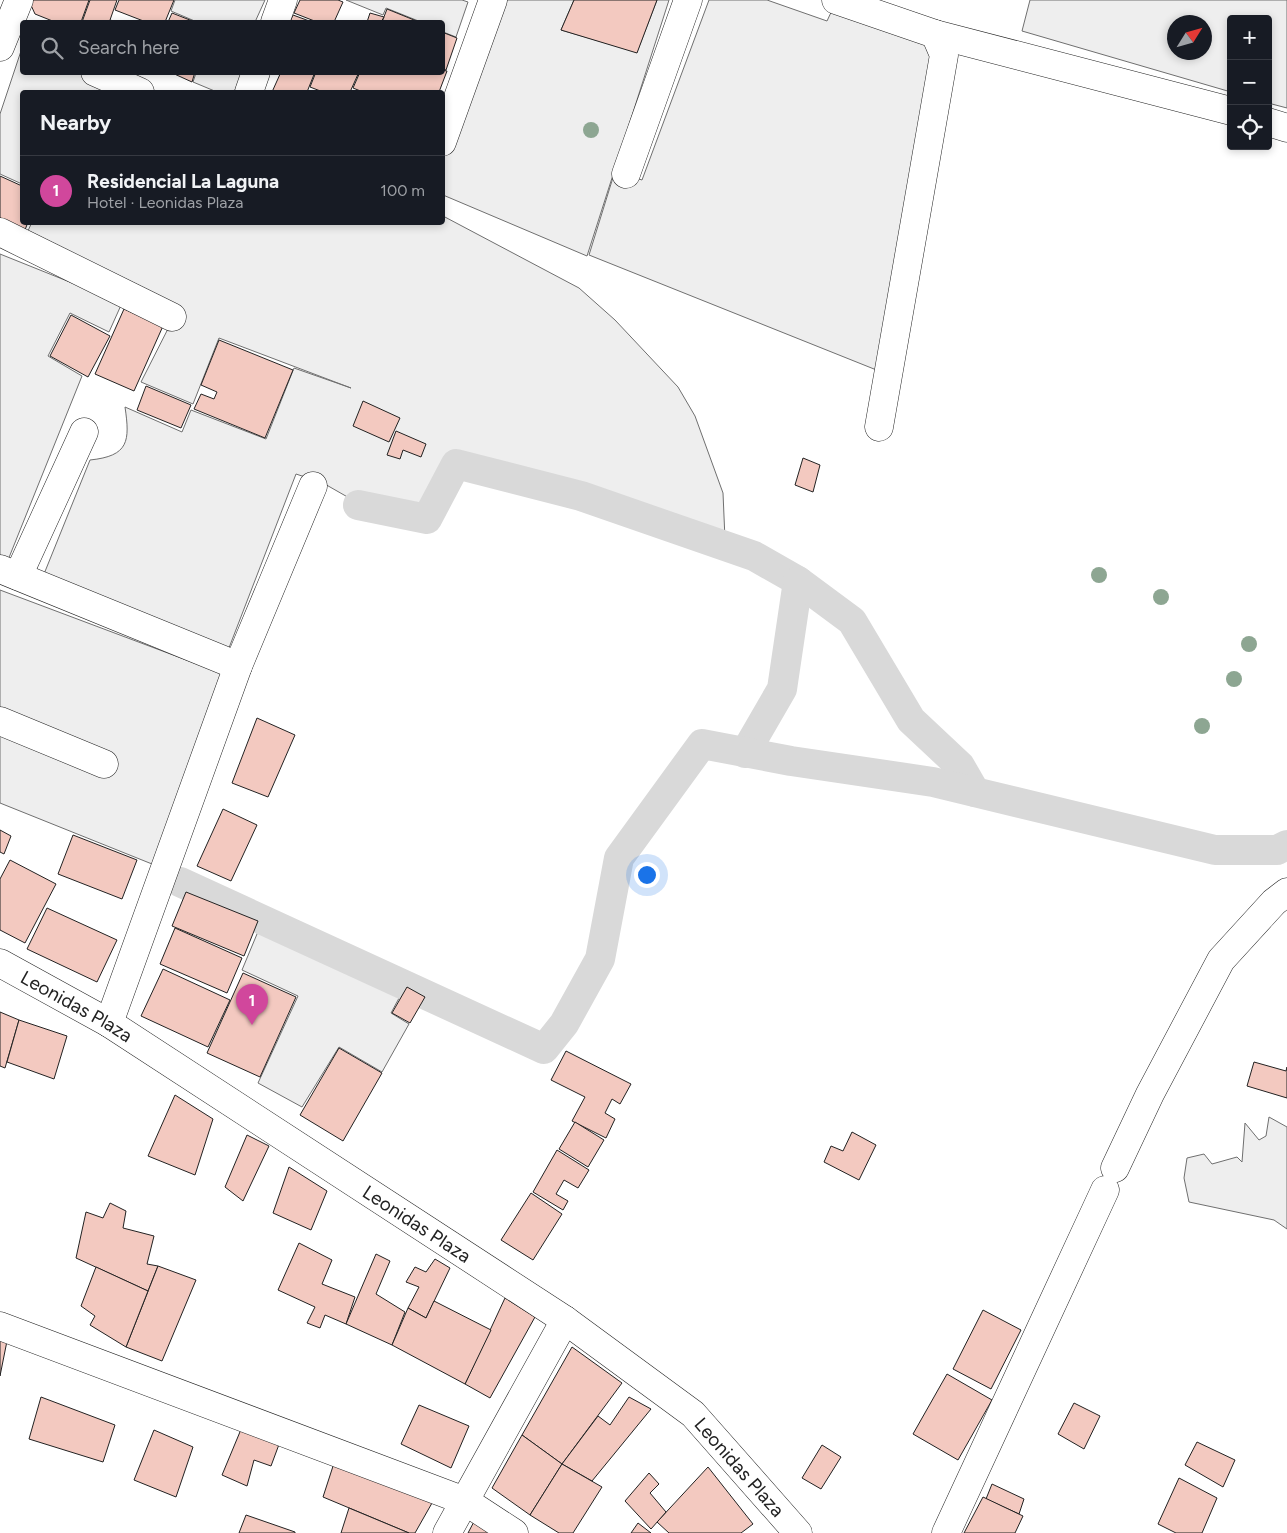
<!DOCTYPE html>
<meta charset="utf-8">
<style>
:root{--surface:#171b24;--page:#20242c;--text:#f1f3f6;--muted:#9ea1a6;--line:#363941;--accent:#c62828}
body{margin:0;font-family:Figtree,sans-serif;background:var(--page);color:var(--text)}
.controls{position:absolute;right:15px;top:15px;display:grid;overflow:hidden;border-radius:5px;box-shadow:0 2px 8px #0003}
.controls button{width:45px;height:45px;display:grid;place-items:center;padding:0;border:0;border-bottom:1px solid var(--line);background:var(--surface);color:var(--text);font:25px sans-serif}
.compass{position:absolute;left:1167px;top:15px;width:45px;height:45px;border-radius:50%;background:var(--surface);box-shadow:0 2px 8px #0003;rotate:53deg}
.you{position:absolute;left:646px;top:874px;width:18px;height:18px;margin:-12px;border:4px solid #fff;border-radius:50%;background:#1a73e8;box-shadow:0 0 0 8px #1a73e833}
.badge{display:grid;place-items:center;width:32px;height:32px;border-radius:50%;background:var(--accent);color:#fff;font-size:16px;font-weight:700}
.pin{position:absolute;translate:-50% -41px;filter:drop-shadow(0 1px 2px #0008)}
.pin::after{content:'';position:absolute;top:26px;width:18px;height:15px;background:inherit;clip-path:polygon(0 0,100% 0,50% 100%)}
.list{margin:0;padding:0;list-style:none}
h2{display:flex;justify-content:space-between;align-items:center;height:65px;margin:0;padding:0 20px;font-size:21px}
h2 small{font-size:16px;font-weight:400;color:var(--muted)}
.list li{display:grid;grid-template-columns:32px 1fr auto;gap:15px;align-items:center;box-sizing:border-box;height:70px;padding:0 20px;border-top:1px solid var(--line)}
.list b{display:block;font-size:19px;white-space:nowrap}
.list p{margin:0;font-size:16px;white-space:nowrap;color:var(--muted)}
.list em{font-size:16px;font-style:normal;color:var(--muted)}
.icon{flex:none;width:28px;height:28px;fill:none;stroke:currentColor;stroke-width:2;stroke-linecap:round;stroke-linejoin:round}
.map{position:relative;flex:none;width:1287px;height:1533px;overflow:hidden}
.search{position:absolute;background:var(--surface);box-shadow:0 2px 8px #0003;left:20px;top:20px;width:425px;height:55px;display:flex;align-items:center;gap:12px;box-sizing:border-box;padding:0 18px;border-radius:5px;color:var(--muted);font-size:19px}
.panel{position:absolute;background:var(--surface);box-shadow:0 2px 8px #0003;left:20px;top:90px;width:425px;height:135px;border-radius:5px}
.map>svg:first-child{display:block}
.green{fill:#eee;stroke:#6f6f6f;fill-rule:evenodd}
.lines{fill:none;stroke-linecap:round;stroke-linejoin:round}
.canal{stroke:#d9d9d9;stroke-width:30}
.building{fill:#f3c9c0;stroke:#222}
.minor-casing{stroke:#222;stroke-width:29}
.minor{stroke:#fff;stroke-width:28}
.tree{fill:#8da692}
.labels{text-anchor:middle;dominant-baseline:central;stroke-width:4;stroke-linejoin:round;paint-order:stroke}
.street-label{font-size:19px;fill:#222;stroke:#fff}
</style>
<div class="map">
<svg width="1287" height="1533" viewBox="0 0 1287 1533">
<rect width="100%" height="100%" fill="#fff"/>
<g class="green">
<path d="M175 0H265L255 22H197L171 11Z"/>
<path d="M346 0H462L468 2 456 37 443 32 442 22H421L386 8 383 15Z"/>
<path d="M505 0H574L561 30 637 52 657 0H669L587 256 443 195V151Z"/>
<path d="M709 0H767L827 21 834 6 931 37 940 55 884 373 589 255 615 171 642 180Z"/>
<path d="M1030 0H1287V108L1268 103V19H1231V92L1022 31ZM1174 22H1204V52H1174Z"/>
<path d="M22 48V72L85 73 130 92H22V184L0 174V114Z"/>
<path d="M196 73H243L234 92H217L193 82Z"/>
<path d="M443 216 579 288 615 320 678 387 695 416 723 493 725 539 721 542 583 493 455 462 427 518 358 503 323 483 296 474 227 653 44 574 90 460C129 456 130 441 125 407L182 432 191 410 266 439 294 368 351 388 219 338 193 404 141 382 176 313 27 233 32 222H442Z"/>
<path d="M0 254 122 303 109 332 70 313 48 356 82 376 8 560 0 556Z"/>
<path d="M0 590 229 676 157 866 0 803Z"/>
<path d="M262 922 405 987 391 1013 409 1024 382 1072 339 1047 302 1107 258 1083 298 996 242 970Z"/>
<path d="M1269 1117 1287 1127V1229L1274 1220 1189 1202 1184 1178 1187 1158 1204 1154 1212 1164 1237 1157 1242 1162 1245 1123 1259 1140 1266 1136Z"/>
</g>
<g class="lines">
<g class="canal">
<path d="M358 505 427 519 456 464 581 496 754 556 798 581 782 689 745 753"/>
<path d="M798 581 852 621 911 720 960 766 975 792"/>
<path d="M180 882 544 1049 564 1024 600 959 619 858 702 744 791 761 933 782 1215 850H1277L1287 845"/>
</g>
</g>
<g class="building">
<path d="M31 0H89L81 22H55L35 14 30 3Z"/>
<path d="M90 0H117L110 20 117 22H82Z"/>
<path d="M119 0H174L165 22H146L115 10Z"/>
<path d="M300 0H338L343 2 334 22H317L294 13Z"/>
<path d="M574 0H657L637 53 561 30Z"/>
<path d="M387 9 419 22H382Z"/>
<path d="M172 13 195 22H168Z"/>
<path d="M370 13 384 17 381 22H367Z"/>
<path d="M293 15 312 22H290Z"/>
<path d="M442 32 457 38 446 70 442 69Z"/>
<path d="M442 70 447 71 439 92H363L353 88 360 72H442Z"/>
<path d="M170 72H195L192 82Z"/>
<path d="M281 72H315L307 92H272Z"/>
<path d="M316 72H359L350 92H323L310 87Z"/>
<path d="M0 176 22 186V222H28L25 230 0 218Z"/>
<path d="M124 309 163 326 134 391 95 374Z"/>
<path d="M71 315 110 336 88 377 50 356Z"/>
<path d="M219 340 293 370 265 438 194 409 201 394 214 399 217 392 201 385Z"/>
<path d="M146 386 191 405 181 428 137 410Z"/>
<path d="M363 401 400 418 389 442 353 426Z"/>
<path d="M396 431 426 444 421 457 403 450 400 459 387 455Z"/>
<path d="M803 458 820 465 813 492 795 485Z"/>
<path d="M257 718 295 735 268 797 232 783Z"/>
<path d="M223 809 257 825 231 881 197 866Z"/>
<path d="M0 830 11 836 4 854 0 852Z"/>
<path d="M73 835 137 860 122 899 58 874Z"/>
<path d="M10 860 56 884 25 943 0 930V879Z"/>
<path d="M186 892 258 921 244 956 172 926Z"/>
<path d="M47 908 117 940 97 982 27 949Z"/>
<path d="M175 928 242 958 227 993 160 964Z"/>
<path d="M163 969 230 1000 208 1047 141 1016Z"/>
<path d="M243 973 296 997 260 1077 207 1053Z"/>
<path d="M407 987 425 997 410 1023 392 1013Z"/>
<path d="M0 1012 19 1020 5 1068 0 1066Z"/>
<path d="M19 1020 67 1036 54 1079 7 1062Z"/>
<path d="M339 1048 382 1073 343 1141 300 1115Z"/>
<path d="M566 1051 631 1084 620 1104 612 1099 605 1113 615 1119 606 1138 572 1121 585 1097 551 1080Z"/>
<path d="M1254 1062 1286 1071 1287 1067V1098L1247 1086Z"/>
<path d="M175 1095 213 1119 195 1175 148 1156Z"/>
<path d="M575 1122 604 1140 588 1167 559 1149Z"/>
<path d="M852 1132 876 1145 859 1180 824 1162 831 1146 843 1151Z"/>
<path d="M247 1135 269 1146 243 1201 225 1187Z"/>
<path d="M557 1150 589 1170 578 1188 564 1180 556 1194 568 1201 563 1210 533 1192Z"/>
<path d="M289 1167 327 1191 311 1230 273 1213Z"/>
<path d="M531 1193 562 1214 533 1260 501 1240Z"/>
<path d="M110 1203 126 1211 123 1228 154 1236 147 1264 158 1266 148 1291 76 1258 86 1212 103 1218Z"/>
<path d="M299 1243 332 1260 322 1284 355 1297 346 1324 325 1315 320 1328 307 1323 315 1307 278 1290Z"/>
<path d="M376 1254 390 1261 376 1294 405 1312 392 1345 346 1324Z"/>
<path d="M435 1259 450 1268 426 1318 408 1308 419 1287 406 1282 415 1267 426 1272Z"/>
<path d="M158 1266 196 1280 162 1361 126 1347Z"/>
<path d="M96 1267 148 1291 126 1347 90 1325 95 1316 81 1306Z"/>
<path d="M505 1298 535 1317 490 1398 465 1384Z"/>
<path d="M434 1301 491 1330 465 1384 392 1345 408 1308 426 1318Z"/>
<path d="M983 1310 1021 1330 991 1389 953 1369Z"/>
<path d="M0 1338 7 1341 0 1376Z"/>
<path d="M572 1347 622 1383 562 1464 522 1435Z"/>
<path d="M947 1374 992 1400 958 1460 913 1434Z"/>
<path d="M41 1397 115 1425 103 1462 29 1439Z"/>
<path d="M629 1397 651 1409 592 1481 562 1464 598 1416 610 1425Z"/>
<path d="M1074 1403 1100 1416 1084 1449 1058 1434Z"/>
<path d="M419 1405 469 1426 451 1468 401 1444Z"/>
<path d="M242 1427 281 1439 271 1466 254 1460 247 1486 222 1475Z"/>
<path d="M154 1430 193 1447 176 1497 134 1480Z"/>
<path d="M522 1435 562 1464 530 1515 492 1488Z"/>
<path d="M1197 1442 1235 1460 1223 1487 1185 1465Z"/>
<path d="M822 1445 841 1457 821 1489 802 1478Z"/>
<path d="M335 1460 436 1496 415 1533H409L323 1497Z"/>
<path d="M562 1464 602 1487 573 1533H559L530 1515Z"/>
<path d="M708 1467 753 1524 741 1533H669L657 1522Z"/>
<path d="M649 1473 659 1484 650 1493 666 1512 651 1529 625 1501Z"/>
<path d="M1179 1478 1217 1498 1202 1533H1176L1158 1524Z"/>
<path d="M992 1484 1024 1499 1019 1514 986 1499Z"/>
<path d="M983 1497 1023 1516 1015 1533H964Z"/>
<path d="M349 1508 409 1533H341Z"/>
<path d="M246 1515 295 1532V1533H239Z"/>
<path d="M477 1516 502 1533H468Z"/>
<path d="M638 1523 651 1533H631Z"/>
</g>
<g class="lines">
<g class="minor-casing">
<g id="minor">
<path d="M836 0 935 34 1231 111"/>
<path d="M275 22 283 0"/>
<path d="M0 47 19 0"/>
<path d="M95 72 140 92"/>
<path d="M249 92 256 72"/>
<path d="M1268 122 1287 128"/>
<path d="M442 142 493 0"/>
<path d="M626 174 688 0"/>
<path d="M0 232 172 317"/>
<path d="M879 427 944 55 935 34"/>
<path d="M0 569 238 666 313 486"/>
<path d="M18 576 84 432"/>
<path d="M0 721 104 764"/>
<path id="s1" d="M0 963 109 1023 565 1320 693 1414 798 1533"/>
<path d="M109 1023 238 666"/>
<path d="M1115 1168 1150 1094 1221 960 1274 902 1287 892"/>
<path d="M0 1326 465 1501 514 1533"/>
<path d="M447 1533 565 1320"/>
<path d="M946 1533 1105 1190"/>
</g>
</g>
<use href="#minor" class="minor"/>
</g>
<g class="tree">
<circle cx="591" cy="130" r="8"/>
<circle cx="1099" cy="575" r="8"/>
<circle cx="1161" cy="597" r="8"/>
<circle cx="1249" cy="644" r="8"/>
<circle cx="1234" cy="679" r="8"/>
<circle cx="1202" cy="726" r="8"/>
</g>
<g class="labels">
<g class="street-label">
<text stroke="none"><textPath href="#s1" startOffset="88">Leonidas Plaza</textPath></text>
<text stroke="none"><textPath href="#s1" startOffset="492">Leonidas Plaza</textPath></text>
<text stroke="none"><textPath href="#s1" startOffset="898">Leonidas Plaza</textPath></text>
</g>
</g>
</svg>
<div class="controls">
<button>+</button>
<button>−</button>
<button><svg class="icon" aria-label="locate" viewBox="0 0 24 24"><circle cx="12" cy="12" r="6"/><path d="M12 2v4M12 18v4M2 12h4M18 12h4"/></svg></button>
</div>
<svg class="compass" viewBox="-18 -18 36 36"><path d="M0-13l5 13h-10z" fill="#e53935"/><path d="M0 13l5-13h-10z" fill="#9ea1a6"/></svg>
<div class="you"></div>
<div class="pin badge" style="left:252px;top:1025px;background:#d1479c">1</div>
<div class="search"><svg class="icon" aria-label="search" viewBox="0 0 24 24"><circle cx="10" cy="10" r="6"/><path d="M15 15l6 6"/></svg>Search here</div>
<section class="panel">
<h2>Nearby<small></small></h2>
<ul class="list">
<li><span class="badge" style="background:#d1479c">1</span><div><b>Residencial La Laguna</b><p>Hotel · Leonidas Plaza</p></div><em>100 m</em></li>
</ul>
</section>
</div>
